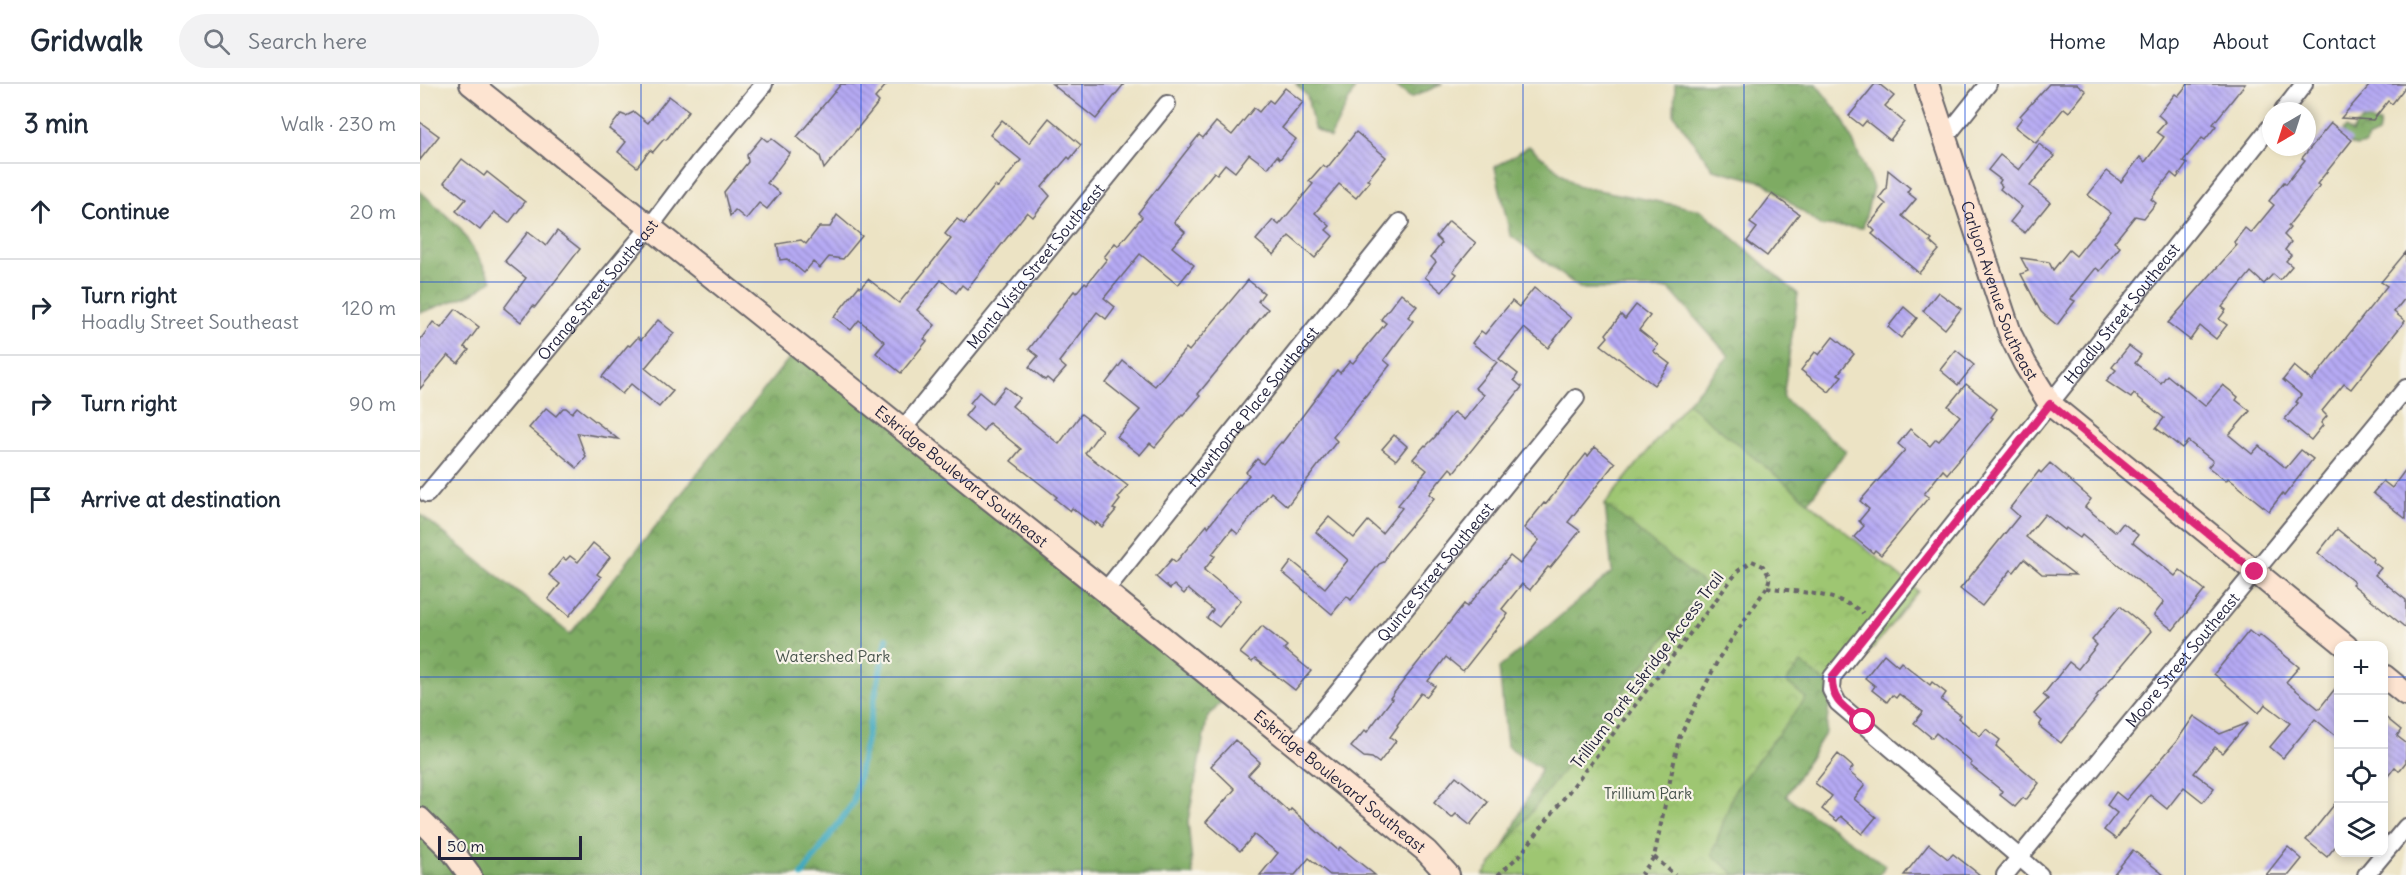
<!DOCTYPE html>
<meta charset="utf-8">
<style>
:root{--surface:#fff;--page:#f2f2f3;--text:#1f2937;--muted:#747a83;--line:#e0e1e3}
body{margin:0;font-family:Delius,sans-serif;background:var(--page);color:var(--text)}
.controls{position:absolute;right:18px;bottom:18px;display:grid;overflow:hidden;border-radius:12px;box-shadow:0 3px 9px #0003}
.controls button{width:54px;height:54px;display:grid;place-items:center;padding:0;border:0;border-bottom:2px solid var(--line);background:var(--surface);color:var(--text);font:30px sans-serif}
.compass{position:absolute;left:1842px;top:18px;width:54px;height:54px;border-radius:50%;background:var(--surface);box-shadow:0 3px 9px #0003;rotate:219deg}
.scale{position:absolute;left:18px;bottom:15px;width:144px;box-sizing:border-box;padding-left:6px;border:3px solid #22223b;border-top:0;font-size:16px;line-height:21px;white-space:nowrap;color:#22223b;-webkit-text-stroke:4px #f7f3e8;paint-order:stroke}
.stop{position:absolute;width:18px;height:18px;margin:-14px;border:4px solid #db2777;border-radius:50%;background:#fff}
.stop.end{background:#db2777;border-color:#fff;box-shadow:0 2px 6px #0008}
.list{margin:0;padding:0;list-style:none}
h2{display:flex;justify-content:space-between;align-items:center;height:78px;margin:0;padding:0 24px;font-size:26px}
h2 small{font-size:20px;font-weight:400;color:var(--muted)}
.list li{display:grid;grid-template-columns:39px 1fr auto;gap:18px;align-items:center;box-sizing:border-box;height:96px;padding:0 24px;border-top:2px solid var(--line)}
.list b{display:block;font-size:22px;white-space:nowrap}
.list p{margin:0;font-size:20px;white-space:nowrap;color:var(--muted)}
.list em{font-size:20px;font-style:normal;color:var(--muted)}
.icon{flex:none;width:33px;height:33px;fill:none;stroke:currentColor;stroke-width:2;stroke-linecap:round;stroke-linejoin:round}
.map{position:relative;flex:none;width:1986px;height:791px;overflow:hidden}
header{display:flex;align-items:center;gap:36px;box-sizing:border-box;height:84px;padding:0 30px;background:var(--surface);border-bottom:2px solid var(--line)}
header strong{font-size:28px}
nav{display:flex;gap:33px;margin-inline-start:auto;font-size:21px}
.search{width:420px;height:54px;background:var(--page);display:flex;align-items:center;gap:15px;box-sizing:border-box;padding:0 21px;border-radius:33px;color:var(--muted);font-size:22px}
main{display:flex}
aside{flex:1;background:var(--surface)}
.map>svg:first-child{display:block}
.forest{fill:url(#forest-crowns);stroke:#506650;stroke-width:1.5}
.park{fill:url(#park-crowns);stroke:#607456;stroke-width:1.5}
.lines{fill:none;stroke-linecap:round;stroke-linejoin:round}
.stream{stroke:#3fa9bf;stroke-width:6}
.building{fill:url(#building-back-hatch)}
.street-casing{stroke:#69666b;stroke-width:20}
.secondary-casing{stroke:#69666b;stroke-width:26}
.path{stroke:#69666b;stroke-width:4;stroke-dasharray:4.5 4.5;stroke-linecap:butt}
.street{stroke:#fff;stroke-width:16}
.secondary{stroke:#fde4d1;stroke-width:22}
.route{stroke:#db2777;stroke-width:8}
.grid{fill:none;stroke:#1d4ed8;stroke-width:1.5;stroke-opacity:0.55}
.labels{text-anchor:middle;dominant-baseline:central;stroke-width:4.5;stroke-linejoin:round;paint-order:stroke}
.street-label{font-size:16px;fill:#22223b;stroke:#f7f3e8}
.park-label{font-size:16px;fill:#47534c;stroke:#f7f3e8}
</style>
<header>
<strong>Gridwalk</strong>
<div class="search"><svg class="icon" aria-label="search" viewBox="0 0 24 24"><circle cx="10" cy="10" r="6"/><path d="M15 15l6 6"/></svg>Search here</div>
<nav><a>Home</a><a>Map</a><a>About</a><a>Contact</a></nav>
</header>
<main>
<aside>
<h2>3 min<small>Walk · 230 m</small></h2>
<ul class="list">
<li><svg class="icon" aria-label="ahead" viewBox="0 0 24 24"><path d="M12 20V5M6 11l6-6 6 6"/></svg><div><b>Continue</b></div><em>20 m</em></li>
<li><svg class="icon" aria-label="right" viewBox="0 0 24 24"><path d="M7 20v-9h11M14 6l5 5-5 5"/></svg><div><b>Turn right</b><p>Hoadly Street Southeast</p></div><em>120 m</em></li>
<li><svg class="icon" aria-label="right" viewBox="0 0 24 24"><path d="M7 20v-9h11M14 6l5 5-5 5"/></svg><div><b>Turn right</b></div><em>90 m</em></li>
<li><svg class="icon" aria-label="arrive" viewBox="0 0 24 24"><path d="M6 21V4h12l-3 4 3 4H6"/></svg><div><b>Arrive at destination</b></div></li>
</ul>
</aside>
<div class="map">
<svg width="1986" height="791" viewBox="0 0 1986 791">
<defs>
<pattern id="forest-crowns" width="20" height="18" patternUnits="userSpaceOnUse" patternTransform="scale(1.5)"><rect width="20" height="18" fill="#7eab64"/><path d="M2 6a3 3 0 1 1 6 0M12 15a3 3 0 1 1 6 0" fill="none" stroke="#678b54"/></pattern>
<pattern id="park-crowns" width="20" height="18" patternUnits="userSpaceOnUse" patternTransform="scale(1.5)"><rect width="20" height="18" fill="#9ec672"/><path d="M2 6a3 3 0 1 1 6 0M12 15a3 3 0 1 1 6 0" fill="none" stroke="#88aa64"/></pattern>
<pattern id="building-back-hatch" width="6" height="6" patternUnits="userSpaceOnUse" patternTransform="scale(1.5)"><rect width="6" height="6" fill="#b6aaf4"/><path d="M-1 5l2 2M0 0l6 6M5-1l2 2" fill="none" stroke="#948ac7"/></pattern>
</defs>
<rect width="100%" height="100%" fill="#f7f3e8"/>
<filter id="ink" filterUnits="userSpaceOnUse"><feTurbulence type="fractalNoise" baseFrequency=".0167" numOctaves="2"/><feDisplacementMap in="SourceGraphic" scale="12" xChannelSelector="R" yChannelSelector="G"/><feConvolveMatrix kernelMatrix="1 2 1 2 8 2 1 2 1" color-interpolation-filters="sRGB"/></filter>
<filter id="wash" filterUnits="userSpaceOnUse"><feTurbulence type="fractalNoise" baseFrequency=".008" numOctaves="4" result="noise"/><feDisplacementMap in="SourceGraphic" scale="24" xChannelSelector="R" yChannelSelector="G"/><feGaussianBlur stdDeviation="1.35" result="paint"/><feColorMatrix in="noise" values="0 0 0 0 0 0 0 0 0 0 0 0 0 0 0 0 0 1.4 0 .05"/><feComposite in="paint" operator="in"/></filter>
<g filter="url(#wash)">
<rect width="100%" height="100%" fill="#ece3c4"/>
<g class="forest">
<path d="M876 0H937L910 54 894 44 887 12Z"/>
<path d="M973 0H1022L991 14Z"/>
<path d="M1255 0H1396L1422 33 1453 103 1443 144 1401 142 1344 98 1293 85 1254 31Z"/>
<path d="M1943 36 1960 39 1958 50 1947 55 1946 60 1935 62 1925 56 1923 46 1926 44 1932 49 1936 41Z"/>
<path d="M1109 62 1157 102 1281 126 1378 210 1363 314 1426 367 1388 418 1386 416 1412 593 1406 648 1366 712 1465 781 1460 791H1071L1121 685 1087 662 1079 584 1192 488 1185 420 1267 319 1309 272 1249 205H1161L1090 151 1075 83Z"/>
<path d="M0 107 40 144 72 196 52 210 0 229Z"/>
<path d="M378 263 809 608 787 635 768 737 773 791H0V430L150 550Z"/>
</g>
<path class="park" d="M1267 319 1498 507 1418 608 1381 579 1366 598 1386 614 1314 707 1292 771 1316 791H1063L1285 501 1185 420Z"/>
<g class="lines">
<path class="stream" d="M382 791 433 719 467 554"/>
</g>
<g id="blocks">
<g class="building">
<path d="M421 0H467L455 14 459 18 404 85 400 72 377 53Z"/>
<path d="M632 0H704L676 35Z"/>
<path d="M1455 0H1459L1474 12 1465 22 1484 38 1470 56 1446 37 1442 42 1429 32Z"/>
<path d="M1629 0H1657L1666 7 1649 28 1644 24 1616 59 1595 43 1602 34 1600 32Z"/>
<path d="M1768 0H1825L1793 40 1796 42 1785 56 1782 54 1763 77 1767 80 1757 94 1751 89 1731 115 1736 119 1724 134 1715 132 1694 158 1700 163 1680 187 1676 184 1651 215 1655 217 1637 241 1621 228 1601 190 1608 187 1601 174 1629 178 1633 186 1649 166 1656 172 1691 129 1668 111 1687 87 1701 98 1720 73 1725 78 1744 53 1737 48 1746 38 1738 31 1755 10 1758 12Z"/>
<path d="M1946 0H1986V2L1972 20 1968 17 1953 36 1921 34 1949 2Z"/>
<path d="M865 4 883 18 862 44 876 55 860 75 857 72 848 84 829 70 815 88 805 80 797 90 794 88 754 138 765 148 752 163 774 181 758 201 720 170 684 214 695 223 686 235 677 228 639 278 646 284 633 299 627 294 625 296 609 283 618 272 609 265 654 207 656 209 665 198 667 200 687 175 684 173 695 159 698 162 722 133 718 129 779 51 783 54 796 38 812 51 834 24 839 28 849 16 853 19Z"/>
<path d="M249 12 269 27 246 56 244 55 233 68 230 66 217 83 198 68 206 58 189 45 201 30 206 32 214 28 228 39Z"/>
<path d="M629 34 661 61 650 75 648 73 622 103 630 112 613 133 607 128 547 205 542 201 536 209 521 196 497 226 515 241 504 255 507 257 481 289 456 269 465 258 439 236 431 246 414 233 439 202 441 203 448 195 479 219 531 155 525 150 537 135 544 140 575 102 578 104 601 76 570 51 582 36 609 59Z"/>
<path d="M0 38 19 52 0 76Z"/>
<path d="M1911 39 1932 56 1897 100 1900 102 1868 142 1870 144 1864 151 1871 158 1865 166 1871 171 1866 177 1872 182 1860 196 1853 190 1844 200 1831 188 1802 223 1806 226 1799 235 1807 241 1796 255 1780 242 1770 256 1748 239 1817 161 1814 158 1825 144 1831 149 1854 121 1849 117 1864 98 1866 100 1885 76 1882 74Z"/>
<path d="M936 48 966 73 947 96 950 97 936 114 919 100 895 129 910 142 906 146 913 152 895 174 869 152 854 171 836 156 853 136 859 141 893 100 889 97 903 81 907 84Z"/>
<path d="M342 53 347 57 352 55 370 69 347 99 360 109 347 125 339 119 326 135 315 126 310 132 304 108 328 78 327 71Z"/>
<path d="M1619 60 1634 72 1610 102 1630 118 1605 149 1590 138 1602 123 1580 105 1582 102 1579 99 1581 96 1568 86 1580 71 1599 86Z"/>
<path d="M42 75 64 92 67 88 105 118 89 139 74 128 60 146 36 127 46 115 24 98Z"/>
<path d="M1468 86 1490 104 1487 108 1496 115 1482 132 1512 156 1510 158 1519 166 1499 189 1452 150 1455 147 1449 141 1466 120 1459 114 1466 105Z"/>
<path d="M1352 110 1379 130 1347 172 1327 157 1337 144 1330 139Z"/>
<path d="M417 131 442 152 423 175 409 173 400 184 393 178 384 189 367 175 360 176 357 160 381 156 386 160 399 143H410Z"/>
<path d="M1029 137 1056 159 1033 187 1037 190 1022 208 1005 193 1016 178 1011 173 1022 159 1016 153Z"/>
<path d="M137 147 160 165 115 223 113 222 101 238 84 224 106 194 85 177 108 148 126 162Z"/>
<path d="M1986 168V213L1974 228 1985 237 1931 305 1924 300 1902 327 1907 332 1901 339 1903 341 1891 356 1865 335 1878 319 1876 318 1881 311 1863 296 1874 282 1892 297 1967 202 1961 198Z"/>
<path d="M828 196 844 209 838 217 848 225 778 310 780 312 763 332 762 331 735 363 730 359 720 371 697 353 720 326 686 299 703 277 735 302 766 264 769 267Z"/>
<path d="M1114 204 1151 234 1128 264 1104 244 1079 275 1098 290 1094 296 1102 303 1034 388 1030 384 1009 410 1014 414 968 469 964 478 959 480 931 516 927 512 912 530 863 489 872 477 905 504 928 476 896 448 909 433 934 454 948 437 962 449 982 424 978 421 1007 386 993 375 1005 361 1006 362 1015 353 1034 328 1044 336 1064 311 1055 304 1077 278 1052 259 1061 247 1065 250 1092 217 1099 223Z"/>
<path d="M1518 208 1541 225 1525 245 1503 227Z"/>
<path d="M981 209 997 222 988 233 993 237 964 276 970 281 913 353 917 357 867 422 851 408 818 450 812 445 792 470 795 472 784 486 821 516 799 543 787 534 793 526 768 505 764 510 754 501 750 505 736 493 752 475 756 478 787 441 788 443 829 391 826 388 837 375 843 380 861 358 862 359 917 286 920 289 930 277 933 279 966 239 961 235Z"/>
<path d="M1216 221 1230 232 1219 246 1238 261 1233 267 1250 280 1234 301 1181 261 1188 253 1186 250 1201 231 1205 235Z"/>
<path d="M1484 223 1497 234 1481 254 1468 243Z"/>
<path d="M36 225 59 243 44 263 49 266 38 279 28 271 0 305V256L13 238 21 244Z"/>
<path d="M238 236 254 249 225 284 253 307 239 323 211 300 202 310 182 293 208 261 210 262 218 253 221 256Z"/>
<path d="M1413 253 1434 270 1418 290 1422 292 1409 308 1381 286 1395 268 1399 271Z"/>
<path d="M1709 262 1721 271 1715 279 1741 299 1747 291 1785 322 1803 301 1818 313 1816 316 1830 327 1809 351 1832 370 1839 362 1866 384 1881 366 1893 375 1864 412 1862 410 1849 427 1808 394 1806 397 1788 383 1793 377 1768 357 1762 364 1736 344 1744 334 1714 310 1711 314 1686 297 1696 286 1692 283Z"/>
<path d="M1536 266 1554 281 1538 301 1520 286Z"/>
<path d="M1546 300 1577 325 1571 333 1573 334 1527 390 1523 386 1504 410 1509 413 1461 471 1455 466 1453 469 1434 453 1444 442 1439 437 1449 425 1440 417 1485 366 1478 360 1490 345 1510 362 1516 355 1519 357 1540 332 1528 322Z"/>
<path d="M585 303 599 314 592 322 639 360 661 330 682 346 665 369 708 402 698 414 700 416 693 425 696 426 682 443 676 438 674 441 652 424 650 427 635 415 637 413 591 377 601 365 569 339 563 347 545 332 553 322 550 319 559 308 572 319Z"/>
<path d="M157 323 198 355 157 349 166 373 157 384 109 344 126 324 136 332 143 324H146L152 329Z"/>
<path d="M974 351 987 362 976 376 962 365Z"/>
<path d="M1175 363 1195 379 1148 438 1160 447 1130 484 1128 483 1110 506 1102 500 1082 525 1088 530 1043 587 1026 573 1008 597 1015 602 1006 613 1001 609 977 641 978 642 970 653 976 657 959 679 952 674 944 673 931 663 945 646 947 648 972 615 970 614 1044 520 1047 523 1090 472 1100 480 1119 456 1104 444 1124 419 1126 420 1166 370 1168 372Z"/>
<path d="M1630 379 1671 415 1665 423 1696 448 1703 439 1718 451 1713 458 1755 492 1760 486 1785 506 1753 546 1734 531 1744 518 1662 451 1660 454 1646 444 1645 446 1625 430 1606 453 1655 491 1622 490 1604 475 1594 488 1591 486 1562 522 1540 505 1599 432 1590 424 1619 387 1621 389Z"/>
<path d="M1986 385V435L1953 409 1963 397 1972 404Z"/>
<path d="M1917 445 1954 475 1952 477 1961 484 1955 491 1986 516V544L1932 500 1934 498 1898 469Z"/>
<path d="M173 459 190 473 177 490 181 493 149 532 128 515 140 500 129 491 143 474 146 476 150 472 158 478Z"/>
<path d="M1700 522 1731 547 1676 612 1678 613 1641 659 1619 642 1622 637 1614 630 1628 615 1623 611 1649 578 1658 585 1677 561 1672 556Z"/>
<path d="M842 542 867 562 864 565 891 587 875 606 835 575 832 578 820 569Z"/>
<path d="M1829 547 1838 554 1840 551 1879 583 1866 598 1899 625 1918 601V654L1895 635 1863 674 1850 663 1870 639 1845 620 1839 629 1794 590Z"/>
<path d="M1464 570 1478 582 1481 578 1510 601 1512 598 1526 609 1521 616 1540 631 1538 634 1560 652 1566 645 1580 656 1576 662 1619 699 1606 716 1603 714 1595 723 1580 711 1582 707 1550 681 1552 679 1544 672 1516 649 1512 654 1494 639 1503 628 1479 610 1476 614 1472 611 1467 618 1452 606 1455 602 1445 594Z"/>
<path d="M1774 632 1800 650 1828 639 1803 669 1795 663 1774 689 1794 704 1783 718 1764 703 1747 725 1730 711 1696 755 1684 746 1697 729 1687 721 1696 708 1706 716 1756 658Z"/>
<path d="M1964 632 1981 646 1977 652 1986 659V678L1979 687 1975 683 1964 697Z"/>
<path d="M815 656 840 678 828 691 869 728 871 725 918 766 920 763 955 791H910L889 774 875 791H840L858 769 834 751 820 767 786 738 815 705 791 682Z"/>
<path d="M1418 670 1433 683 1429 688 1445 701 1434 715 1456 733 1442 750 1421 732 1417 737 1402 725 1412 712 1395 699Z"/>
<path d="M1036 692 1068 718 1050 741 1036 730 1032 734 1014 719Z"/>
<path d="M1918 716V759L1907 773 1886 756Z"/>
<path d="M1509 760 1528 775 1533 770 1560 791H1484Z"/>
<path d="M1868 763 1882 775 1869 791H1846Z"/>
<path d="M1713 766 1744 791H1693Z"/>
</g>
</g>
</g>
<g filter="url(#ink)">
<use href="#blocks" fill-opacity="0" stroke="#69666b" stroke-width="1.5"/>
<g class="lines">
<g class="street-casing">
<g id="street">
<path d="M1863 27 1884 0"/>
<path d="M1525 54 1568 0"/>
<path id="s1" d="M483 345 747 20"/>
<path id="s2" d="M7 410 229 144 278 79 344 0"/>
<path id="s3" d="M685 507 980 138"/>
<path id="s4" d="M874 662 1156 314"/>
<path id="s5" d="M1585 791 1986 304"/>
<path id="s6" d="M1620 791 1418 619 1411 606 1412 593 1851 42"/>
<path d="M1946 791 1986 743"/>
</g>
</g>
<g class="secondary-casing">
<g id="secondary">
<path id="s7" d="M51 0 685 507 1006 767 1028 791"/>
<path id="s8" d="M1507 0 1591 252 1605 280 1630 320 1926 562"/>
<path d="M1964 592 1986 610"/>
<path d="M0 735 33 768 50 791"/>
</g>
</g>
<g class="path">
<path d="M1347 503C1379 509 1416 508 1443 529"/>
<path d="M1234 773 1255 791"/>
<path d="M1078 791 1101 770 1318 487 1332 477 1343 482 1350 493 1347 503 1299 574 1259 654 1234 773 1221 791"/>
</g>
<use href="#street" class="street"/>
<use href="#secondary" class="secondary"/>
</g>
</g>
<g class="lines" filter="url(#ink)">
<path class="route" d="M1443 638C1425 624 1411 618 1412 593L1630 320 1835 488"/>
</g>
<path class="grid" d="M221 0V791M441 0V791M662 0V791M883 0V791M1103 0V791M1324 0V791M1545 0V791M1765 0V791M0 198H1986M0 396H1986M0 593H1918M1964 593H1986"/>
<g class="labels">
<g class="street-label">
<text stroke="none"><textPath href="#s1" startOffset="210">Monta Vista Street Southeast</textPath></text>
<text stroke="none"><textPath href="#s2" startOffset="266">Orange Street Southeast</textPath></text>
<text stroke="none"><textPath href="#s8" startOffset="219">Carlyon Avenue Southeast</textPath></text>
<text stroke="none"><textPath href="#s6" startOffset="758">Hoadly Street Southeast</textPath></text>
<text stroke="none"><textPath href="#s3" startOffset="236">Hawthorne Place Southeast</textPath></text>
<text stroke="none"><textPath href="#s7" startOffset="628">Eskridge Boulevard Southeast</textPath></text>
<text stroke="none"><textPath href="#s4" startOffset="224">Quince Street Southeast</textPath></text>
<text stroke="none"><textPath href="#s5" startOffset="279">Moore Street Southeast</textPath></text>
<text transform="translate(1227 586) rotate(-53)">Trillium Park Eskridge Access Trail</text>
<text stroke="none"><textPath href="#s7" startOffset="1114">Eskridge Boulevard Southeast</textPath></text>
</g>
<g class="park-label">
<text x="413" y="572">Watershed Park</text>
<text x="1228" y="709">Trillium Park</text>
</g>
</g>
</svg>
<div class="controls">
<button>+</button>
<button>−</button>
<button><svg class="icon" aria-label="locate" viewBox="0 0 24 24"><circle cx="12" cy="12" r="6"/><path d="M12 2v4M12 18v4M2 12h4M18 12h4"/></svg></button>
<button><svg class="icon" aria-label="layers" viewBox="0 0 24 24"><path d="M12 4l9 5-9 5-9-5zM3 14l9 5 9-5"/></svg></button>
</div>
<svg class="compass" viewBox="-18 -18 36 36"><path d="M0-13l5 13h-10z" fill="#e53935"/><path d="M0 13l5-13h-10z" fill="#747a83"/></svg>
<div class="scale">50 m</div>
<div class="stop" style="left:1443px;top:638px"></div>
<div class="stop end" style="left:1835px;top:488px"></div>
</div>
</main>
